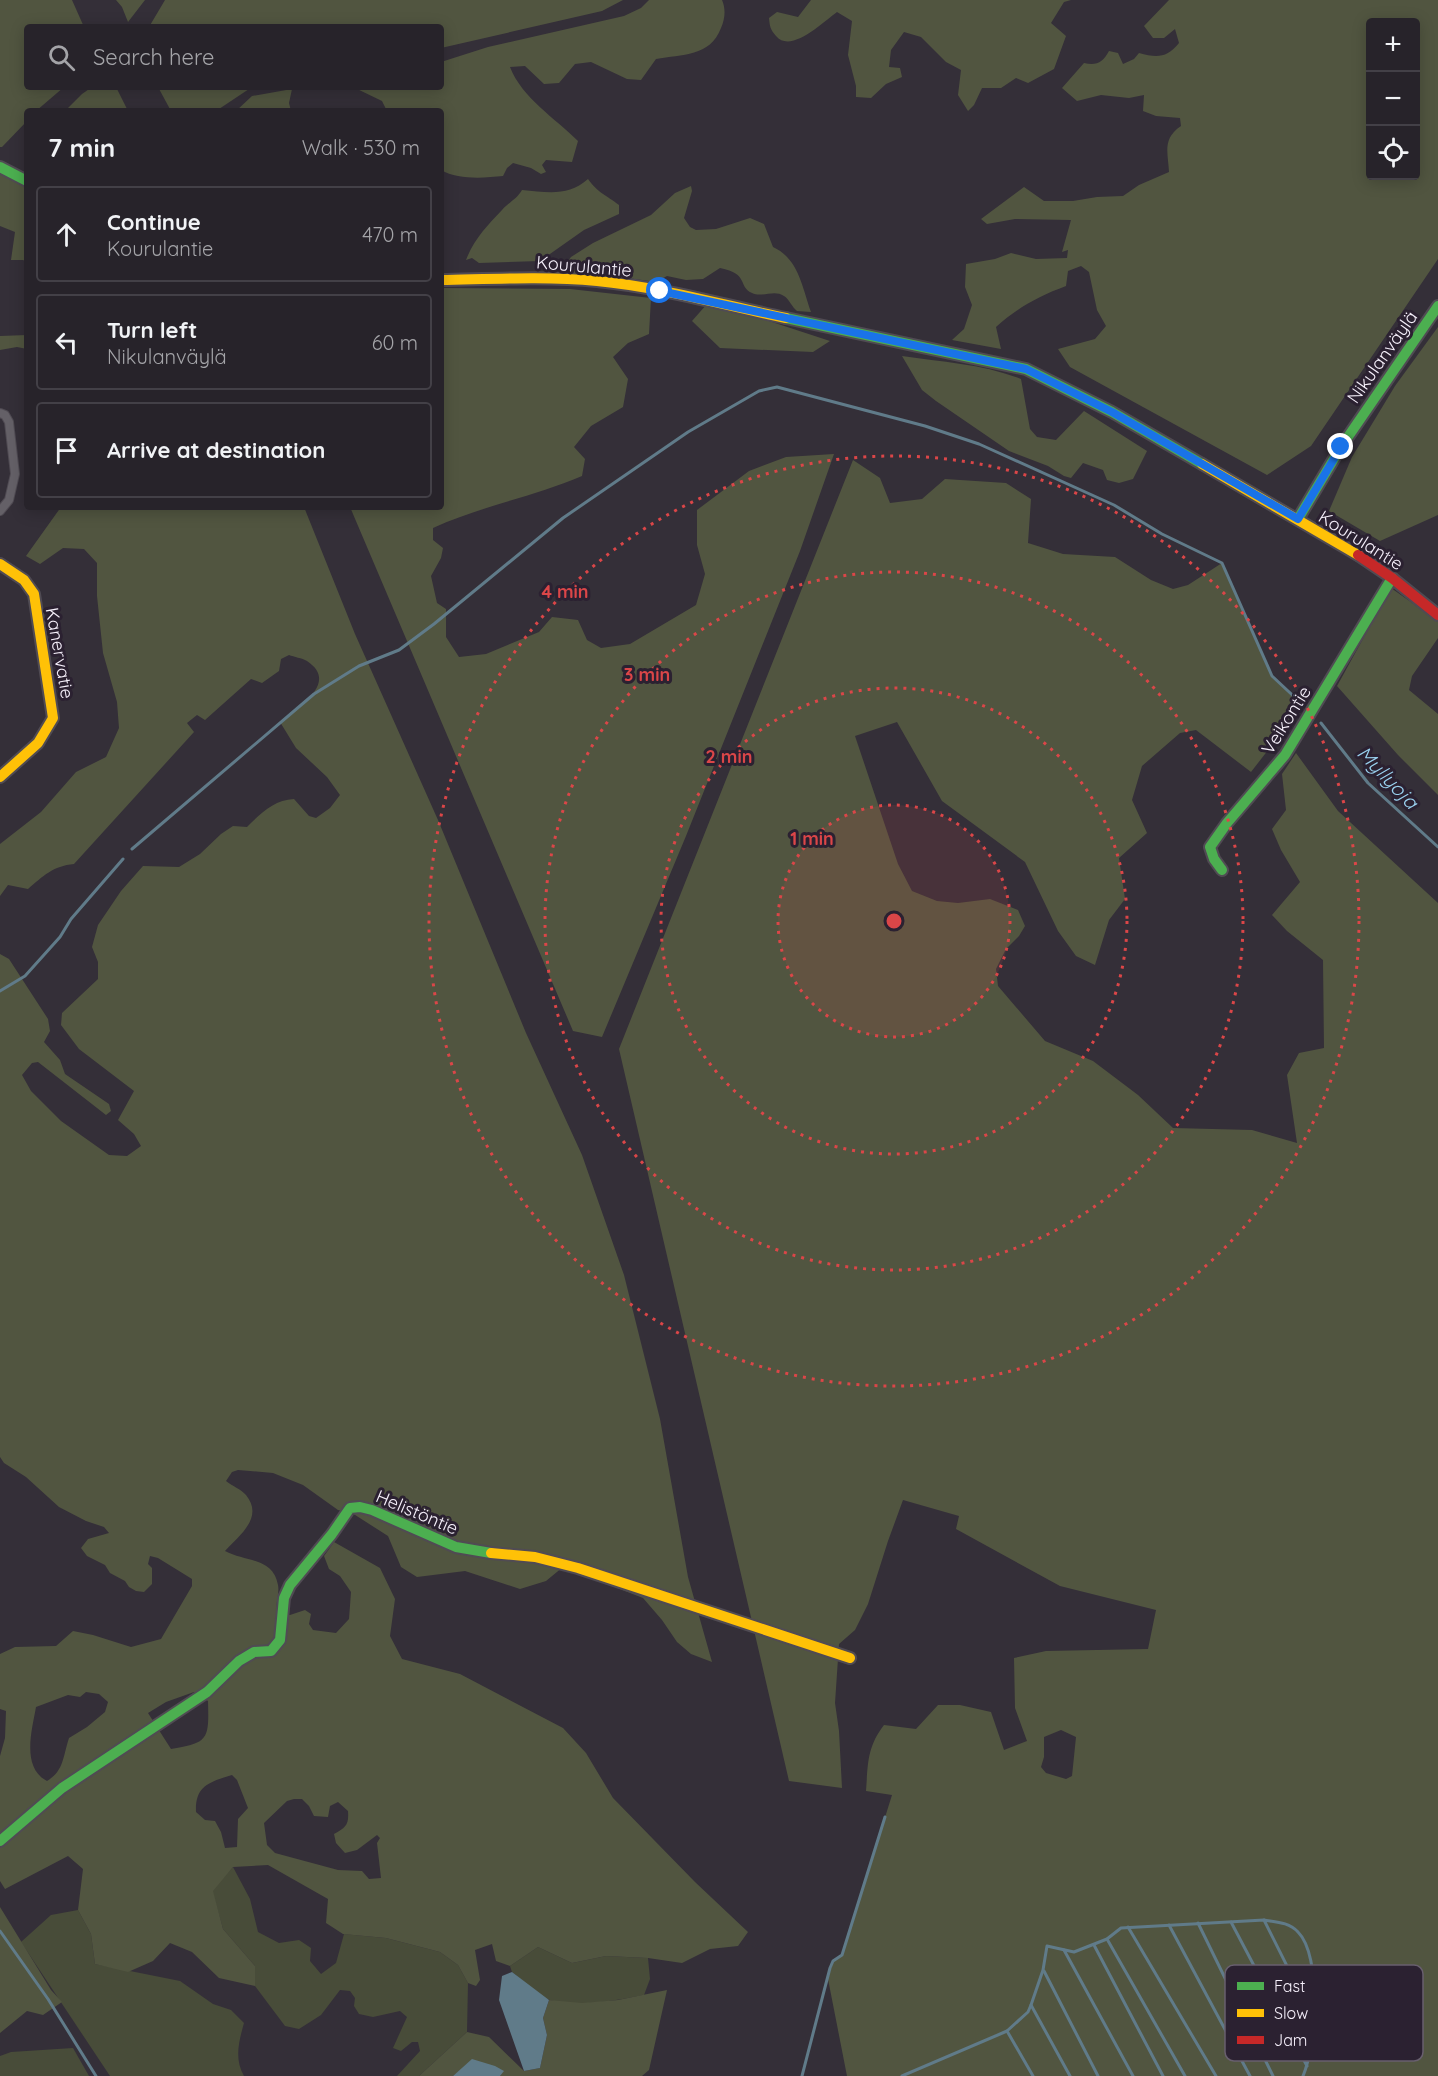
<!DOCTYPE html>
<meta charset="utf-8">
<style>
:root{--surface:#27232a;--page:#332f36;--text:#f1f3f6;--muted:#a4a4a8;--line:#434047}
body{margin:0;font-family:Quicksand,sans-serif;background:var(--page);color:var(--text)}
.controls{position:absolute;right:18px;top:18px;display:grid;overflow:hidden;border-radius:6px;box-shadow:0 3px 15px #0003}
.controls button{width:54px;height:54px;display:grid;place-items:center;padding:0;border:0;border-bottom:2px solid var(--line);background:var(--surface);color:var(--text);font:30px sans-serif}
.stop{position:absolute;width:18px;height:18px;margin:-14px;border:4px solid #1a73e8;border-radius:50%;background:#fff}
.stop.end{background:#1a73e8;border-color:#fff;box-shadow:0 2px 6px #0008}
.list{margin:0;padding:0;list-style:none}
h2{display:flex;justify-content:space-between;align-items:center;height:78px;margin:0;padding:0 24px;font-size:26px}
h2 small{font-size:20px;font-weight:400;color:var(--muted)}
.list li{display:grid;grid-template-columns:39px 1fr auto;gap:18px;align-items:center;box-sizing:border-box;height:96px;margin:0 12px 12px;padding:0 12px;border:2px solid var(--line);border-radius:6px}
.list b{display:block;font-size:22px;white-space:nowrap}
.list p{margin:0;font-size:20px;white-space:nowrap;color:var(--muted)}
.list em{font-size:20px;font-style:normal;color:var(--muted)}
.icon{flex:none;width:33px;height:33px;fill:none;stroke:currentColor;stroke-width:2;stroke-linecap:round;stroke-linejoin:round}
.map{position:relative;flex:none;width:1438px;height:2076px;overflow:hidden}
.search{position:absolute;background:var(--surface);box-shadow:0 3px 15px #0003;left:24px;top:24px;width:420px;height:66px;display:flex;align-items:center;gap:15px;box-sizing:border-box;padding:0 21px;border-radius:6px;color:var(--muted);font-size:22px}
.panel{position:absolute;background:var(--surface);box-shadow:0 3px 15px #0003;left:24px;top:108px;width:420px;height:402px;border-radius:6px}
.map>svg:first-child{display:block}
.green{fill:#484c39}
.forest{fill:#515540;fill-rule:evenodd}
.water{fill:#607b89}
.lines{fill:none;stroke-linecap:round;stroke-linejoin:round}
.stream{stroke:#607b89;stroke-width:3}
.street-casing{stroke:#504b53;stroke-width:10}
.fast-casing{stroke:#504b53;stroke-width:14}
.slow-casing{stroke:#504b53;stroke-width:14}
.jam-casing{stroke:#504b53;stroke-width:14}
.street{stroke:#646067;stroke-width:8}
.fast{stroke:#4caf50;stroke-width:10}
.slow{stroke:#ffc107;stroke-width:10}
.jam{stroke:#c62828;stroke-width:10}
.route{stroke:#1a73e8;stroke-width:8}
.ring{fill:none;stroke:#db4648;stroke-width:3;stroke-dasharray:3 6}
.labels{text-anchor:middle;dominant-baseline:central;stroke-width:6;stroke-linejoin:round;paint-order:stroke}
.street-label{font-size:18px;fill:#f7f1fc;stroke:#2b2131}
.water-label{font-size:20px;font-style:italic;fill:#9ad2f0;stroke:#2b2131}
.key{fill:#2b2131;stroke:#685f6e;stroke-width:1.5}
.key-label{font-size:16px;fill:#f7f1fc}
.centre{fill:#db4648;stroke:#2b2131;stroke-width:3}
.ring-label{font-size:18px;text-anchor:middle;font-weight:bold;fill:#db4648;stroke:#2b2131;stroke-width:6;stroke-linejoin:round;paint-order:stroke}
</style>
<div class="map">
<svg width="1438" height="2076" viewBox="0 0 1438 2076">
<rect width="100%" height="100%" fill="#342f38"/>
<g class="green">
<path d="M233 1867 250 1899 258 1932 279 1943 299 1940 311 1948 310 1961 321 1974 336 1963 344 1934 386 1938 440 1952 458 1965 468 1983 467 2032 419 2076H397L420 2051 418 2042H412L401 2051 393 2048 407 2017 400 2011 373 2017 359 2014 354 2006 355 1998 350 1991 340 1990 321 2015 299 2029 285 2026 255 1986V1966L223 1929 212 1890Z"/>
<path d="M78 1910 91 1934 95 1964 180 1981 213 2004 231 2010 244 2023C239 2041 234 2059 244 2076H110L21 1942 51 1915Z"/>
<path d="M538 1947 572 1963 606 1956 648 1958 650 1979 644 1995C619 2000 574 2008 550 2000 542 1998 520 1978 512 1972L510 1966Z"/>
<path d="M73 2048 89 2076H0V2056L11 2052Z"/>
</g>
<g class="forest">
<path d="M0 0H72L84 27H27V87H64L36 111H27V121L2 147H0Z"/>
<path d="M116 0H145L128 22 122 7Z"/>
<path d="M165 0H623L602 11 441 48V27H149Z"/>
<path d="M649 0H722C726 9 725 19 721 28 710 57 682 54 656 59L641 80 627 79 591 62 575 64 559 83 544 84 525 66 510 67C522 98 555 118 578 141L572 162 546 160 542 165 546 172 541 174 531 168 513 163 507 168 503 176C484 178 458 180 441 170V111H387L382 101 353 87H441V62L488 47 624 16 641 8Z"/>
<path d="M811 0H1071L1064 2 1051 23 1066 36 1054 69 1028 83 1016 78 1001 88H982L974 105 968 111 958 95 961 70 946 62 921 37 904 32 891 50 889 67 900 68 902 77 886 84 871 98 856 97V86L848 55 852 21 837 12C823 22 791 54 776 36 770 29 770 27 769 18L777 12 798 17Z"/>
<path d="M1169 0H1438V259L1311 446 1267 475 1070 367 1058 349 1095 339 1106 326 1097 310 1089 272 1081 266 1068 271 1066 286C1039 296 1017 308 996 327L1001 349 952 340 964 329 972 305 965 287 966 264 995 259 1011 253 1036 259 1067 258 1068 250 1062 252 1071 220 1015 219 987 224 981 219 1024 187 1044 201H1073L1097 197 1123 196 1139 185 1169 172C1168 152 1162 139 1181 126L1180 118 1156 116 1143 111 1144 95 1129 98 1101 95 1077 101 1062 88 1084 63C1097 66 1103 62 1109 51L1118 53 1123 64 1134 59 1139 53C1157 58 1167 58 1179 43L1175 29 1164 38H1153L1144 26ZM1370 22H1416V176H1370Z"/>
<path d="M92 87H116L128 111H65L82 94Z"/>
<path d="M158 87H252L216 111H171Z"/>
<path d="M292 89 289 103 291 111H236L252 96Z"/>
<path d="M0 174 27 188V262L23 260H11L15 232 0 226Z"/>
<path d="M588 179C598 193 606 195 619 205V214L584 230 540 261 479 263 472 258 466 260C474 239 487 226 502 210 509 202 517 199 522 190 547 192 568 197 588 179Z"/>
<path d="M691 186 692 191 684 218 690 227 696 230 716 229 750 218 764 224 773 247C799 259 802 287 811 312L797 311C792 307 789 299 784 296 774 289 762 298 752 293 737 286 750 274 720 268L703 279 686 280 667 276 656 282 606 275 563 272 562 269 571 257 593 243 651 215 675 193Z"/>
<path d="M441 288 570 289 651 298 649 334 628 343 613 357 628 379 623 407 591 426 574 447 585 459 582 476C533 497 481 506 433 528V540L443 548 441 558 431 576 437 603 446 609V637L459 657 486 654 539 632 552 617 578 620 587 640 601 648 630 644 696 605 705 574 697 545V510L749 471 786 457 834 454 800 551 686 836 602 1037 573 1031 350 507H441V359L443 347 441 342Z"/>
<path d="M707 304 729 308 830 341 813 352 720 348 692 321Z"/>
<path d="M1438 327V515L1380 541 1329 511 1352 457 1395 386Z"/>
<path d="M27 335V349L17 347 0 350V336Z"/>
<path d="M902 356C942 362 983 364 1021 379L1030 429 1037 437 1056 440 1084 411 1147 451 1133 479 1119 483 1107 480 1103 470 1083 463 1071 478 1064 476 1048 466 1009 451 936 401 922 390Z"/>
<path d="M853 460 880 478 890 503 922 499 945 479 1006 483 1031 499 1028 543 1063 554 1115 557 1151 580 1173 589 1188 585 1222 563 1272 676 1303 705 1251 772 1196 730 1180 733 1142 766 1132 800 1147 833 1119 858 1125 899 1109 920 1095 965 1076 956 1058 931 1025 862 942 801 897 722 855 736 898 864 912 891 937 901 958 903 990 899 1018 910 1025 926 1019 936 1006 949 996 969 998 986 1045 1041 1093 1061 1138 1095 1173 1128 1252 1130 1297 1143 1287 1075 1299 1053 1324 1048 1323 960 1287 931 1272 915 1300 882 1281 850 1272 829 1286 810 1282 774 1296 753 1338 811 1438 903V2076H847L828 1979 833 1961 842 1955 892 1795 866 1791C868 1764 867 1747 884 1725L916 1729 938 1705H960L991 1712 1004 1750 1027 1741 1015 1708 1014 1658 1046 1651 1148 1649 1156 1610 1060 1586 956 1529 959 1516 903 1500 888 1541 868 1604 855 1630 839 1644 835 1703 839 1731 842 1788 789 1781 619 1049ZM1061 1730 1076 1737 1072 1776 1066 1779 1046 1773 1041 1767 1044 1757V1737Z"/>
<path d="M61 507H304L355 634 438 820 526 1033 582 1155 624 1275 660 1419 688 1577 712 1662 691 1654 677 1642 662 1620 643 1598 563 1567 546 1581 520 1589 465 1571 417 1577 401 1567 388 1536 352 1513 338 1510 303 1485 273 1473 238 1470 232 1472 226 1481C232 1486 241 1489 246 1495 264 1517 240 1535 225 1551 245 1562 273 1557 278 1585 280 1595 274 1604 278 1614L290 1615 305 1610 311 1614 309 1624 313 1630 336 1633 349 1619 351 1592 340 1576 329 1569 324 1556 334 1542 380 1568 395 1599 390 1636 402 1659 460 1674 563 1728 586 1753 613 1798 695 1882 748 1932 738 1946 710 1949 682 1963 648 1958 606 1956 572 1963 538 1947 510 1966 496 1961 492 1944 475 1950 480 1980 476 1986 468 1983 458 1965 440 1952 386 1938 343 1934 326 1923 328 1899 268 1865 233 1867 213 1891 223 1929 255 1966V1986L219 1978 192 1952 170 1943 153 1961 128 1972 95 1964 91 1934 78 1910 83 1869 68 1856 5 1889 0 1881V1756L5 1738 6 1711 0 1709V1654L15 1647 56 1646 73 1631 93 1635 131 1647 161 1639 192 1586V1579L158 1558 150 1556 148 1564 152 1568V1584L144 1592 136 1591 129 1587 125 1581 110 1573 105 1565 87 1556 81 1548 88 1539 109 1533 104 1527 86 1521 59 1507 26 1477 4 1463 0 1457V954L9 959 48 1019 50 1031 44 1042 60 1060 65 1074 109 1104 111 1111 106 1115 38 1062 32 1063 22 1075 31 1091 61 1121 109 1155 127 1156 141 1146 134 1134 118 1120 134 1091 79 1049 61 1025 62 1013 98 979V962L92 947 98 925 121 891 143 866 179 867 200 854 221 834 233 826 247 827C261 813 274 800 294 799L309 816 316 818 330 808 340 795 327 777 296 748 280 722C297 708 340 683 307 661 302 658 294 657 289 655L281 659 279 671 262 683 251 679 205 720 197 715 187 723 194 732 74 864C53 866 43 876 28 889L8 885 0 896V844L41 812 76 772 106 757 119 728 117 702 103 653 97 596V563L84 549 63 548 40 564 26 556ZM86 1692 99 1694 108 1702 105 1712 87 1727 69 1738C63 1756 64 1771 47 1781 21 1767 32 1730 36 1707L68 1695 80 1697ZM194 1692 208 1701C209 1739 209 1743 171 1749L148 1713 166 1702ZM232 1775 237 1780 248 1808 238 1819 237 1847 225 1848 221 1832 215 1821 205 1820 196 1812C195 1786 209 1782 232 1775ZM294 1799H302L309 1806 314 1816 328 1817 330 1806 338 1802 348 1811C349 1825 346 1827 334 1834L336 1843 345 1853 357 1850 377 1835 380 1838 377 1843 381 1878 369 1879 362 1871 338 1870 275 1853 267 1845 264 1823 287 1801Z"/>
<path d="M1391 588 1438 621V638L1412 676 1409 690 1438 714V795L1398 755 1337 686Z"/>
<path d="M0 1907 51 1990 62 2002 43 2015 27 2011 0 2033Z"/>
<path d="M667 1990 649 2070 642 2076H500L503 2071 465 2067 453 2076H419L467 2032 489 2037 524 2071 540 2068 547 2035 543 2018 549 2000 582 2003 618 2000Z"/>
</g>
<g class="water">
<path d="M512 1972 549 2000 543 2018 547 2035 540 2068 524 2071 499 2000 502 1976Z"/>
<path d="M472 2059 495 2066 504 2071 500 2076H453Z"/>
</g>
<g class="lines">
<g class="stream">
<path d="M1321 723 1368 783 1438 847"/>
<path d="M132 849 314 694 359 666 399 650 434 624 563 518 688 432 759 391 777 387 925 426 979 444 1114 505 1162 534 1222 563 1272 676 1303 705"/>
<path d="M0 991 25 976 60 937 71 919 123 859"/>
<path d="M1264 1920 1313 2018"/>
<path d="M1231 1922 1307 2066"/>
<path d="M1198 1923 1273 2076"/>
<path d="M1169 1925 1250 2076"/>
<path d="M1128 1927 1216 2076"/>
<path d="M0 1931 48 1999 96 2076"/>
<path d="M1107 1939 1185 2076"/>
<path d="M1094 1945 1163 2076"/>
<path d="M1064 1950 1133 2076"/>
<path d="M1044 1971 1098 2076"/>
<path d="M1031 2005 1070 2076"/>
<path d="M1007 2031 1033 2076"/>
<path d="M802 2076 830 1968 833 1961 842 1955 885 1817"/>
<path d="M902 2076 1007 2031 1028 2012 1031 2005 1043 1970 1047 1946 1074 1952 1107 1939 1121 1928 1264 1920C1276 1922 1289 1922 1298 1932 1322 1956 1316 2046 1303 2076"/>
</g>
<g class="street-casing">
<path id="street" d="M0 413 5 415 9 422 15 474 9 500 0 511"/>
</g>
<g class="fast-casing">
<g id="fast">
<path d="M0 167 27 181"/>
<path d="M786 318 1026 369 1112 412 1202 464"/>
<path d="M1298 519 1341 447 1438 306"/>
<path d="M1222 870 1214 859 1210 847 1227 823 1285 755 1392 578"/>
<path d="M0 1841 62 1788 207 1692 239 1661 254 1652 271 1651 280 1640 284 1598 290 1585 332 1534 350 1508 360 1507 372 1510 456 1547 491 1553"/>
</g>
</g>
<g class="slow-casing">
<g id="slow">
<path d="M441 280C493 279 545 276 597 281 660 287 723 305 786 318"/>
<path d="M1202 464 1358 555"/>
<path d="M0 564 24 580 34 594 53 718 38 743 0 777"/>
<path d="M491 1553 535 1557 578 1568 850 1658"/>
</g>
</g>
<g class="jam-casing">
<path id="jam" d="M1358 555 1392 578 1438 615"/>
</g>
<use href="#street" class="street"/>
<use href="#fast" class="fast"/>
<use href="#slow" class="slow"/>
<use href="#jam" class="jam"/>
</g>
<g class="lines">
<path class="route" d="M660 291 1026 369 1112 412 1298 519 1341 447"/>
</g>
<circle cx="894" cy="921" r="116" fill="#db4648" fill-opacity=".12"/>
<g class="ring">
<circle cx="894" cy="921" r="116"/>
<circle cx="894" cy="921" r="233"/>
<circle cx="894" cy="921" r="349"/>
<circle cx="894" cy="921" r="465"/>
</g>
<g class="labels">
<g class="street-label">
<text transform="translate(584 266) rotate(5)">Kourulantie</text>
<text transform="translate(1382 357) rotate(-55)">Nikulanväylä</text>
<text transform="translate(1361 540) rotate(32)">Kourulantie</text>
<text transform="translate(60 653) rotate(80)">Kanervatie</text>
<text transform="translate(1286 720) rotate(-58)">Veikontie</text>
<text transform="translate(417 1512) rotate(23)">Helistöntie</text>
</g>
<g class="water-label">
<text transform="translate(1388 777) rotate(46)">Myllyoja</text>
</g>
</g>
<rect x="1225" y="1965" width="198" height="96" rx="9" class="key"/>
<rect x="1237" y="1982" width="27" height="8" fill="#4caf50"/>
<rect x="1237" y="2009" width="27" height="8" fill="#ffc107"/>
<rect x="1237" y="2036" width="27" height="8" fill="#c62828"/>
<g class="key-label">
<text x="1274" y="1992">Fast</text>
<text x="1274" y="2019">Slow</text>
<text x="1274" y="2046">Jam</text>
</g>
<circle cx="894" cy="921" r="9" class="centre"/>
<g class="ring-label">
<text x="565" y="598">4 min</text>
<text x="647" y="681">3 min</text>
<text x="729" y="763">2 min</text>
<text x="812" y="845">1 min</text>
</g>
</svg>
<div class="controls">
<button>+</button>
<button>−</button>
<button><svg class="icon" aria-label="locate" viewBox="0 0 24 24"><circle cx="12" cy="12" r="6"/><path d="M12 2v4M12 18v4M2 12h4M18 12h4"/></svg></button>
</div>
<div class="stop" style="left:660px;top:291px"></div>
<div class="stop end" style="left:1341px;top:447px"></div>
<div class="search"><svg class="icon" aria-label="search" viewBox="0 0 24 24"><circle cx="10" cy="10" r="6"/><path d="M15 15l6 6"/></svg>Search here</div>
<section class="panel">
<h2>7 min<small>Walk · 530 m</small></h2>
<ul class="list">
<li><svg class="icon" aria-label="ahead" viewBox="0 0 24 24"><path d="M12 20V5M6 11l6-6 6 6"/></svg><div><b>Continue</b><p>Kourulantie</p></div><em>470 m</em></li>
<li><svg class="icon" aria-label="left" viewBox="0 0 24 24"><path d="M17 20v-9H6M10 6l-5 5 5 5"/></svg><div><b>Turn left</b><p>Nikulanväylä</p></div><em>60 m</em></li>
<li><svg class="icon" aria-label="arrive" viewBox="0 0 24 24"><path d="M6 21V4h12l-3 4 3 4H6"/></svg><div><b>Arrive at destination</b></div></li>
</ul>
</section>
</div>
